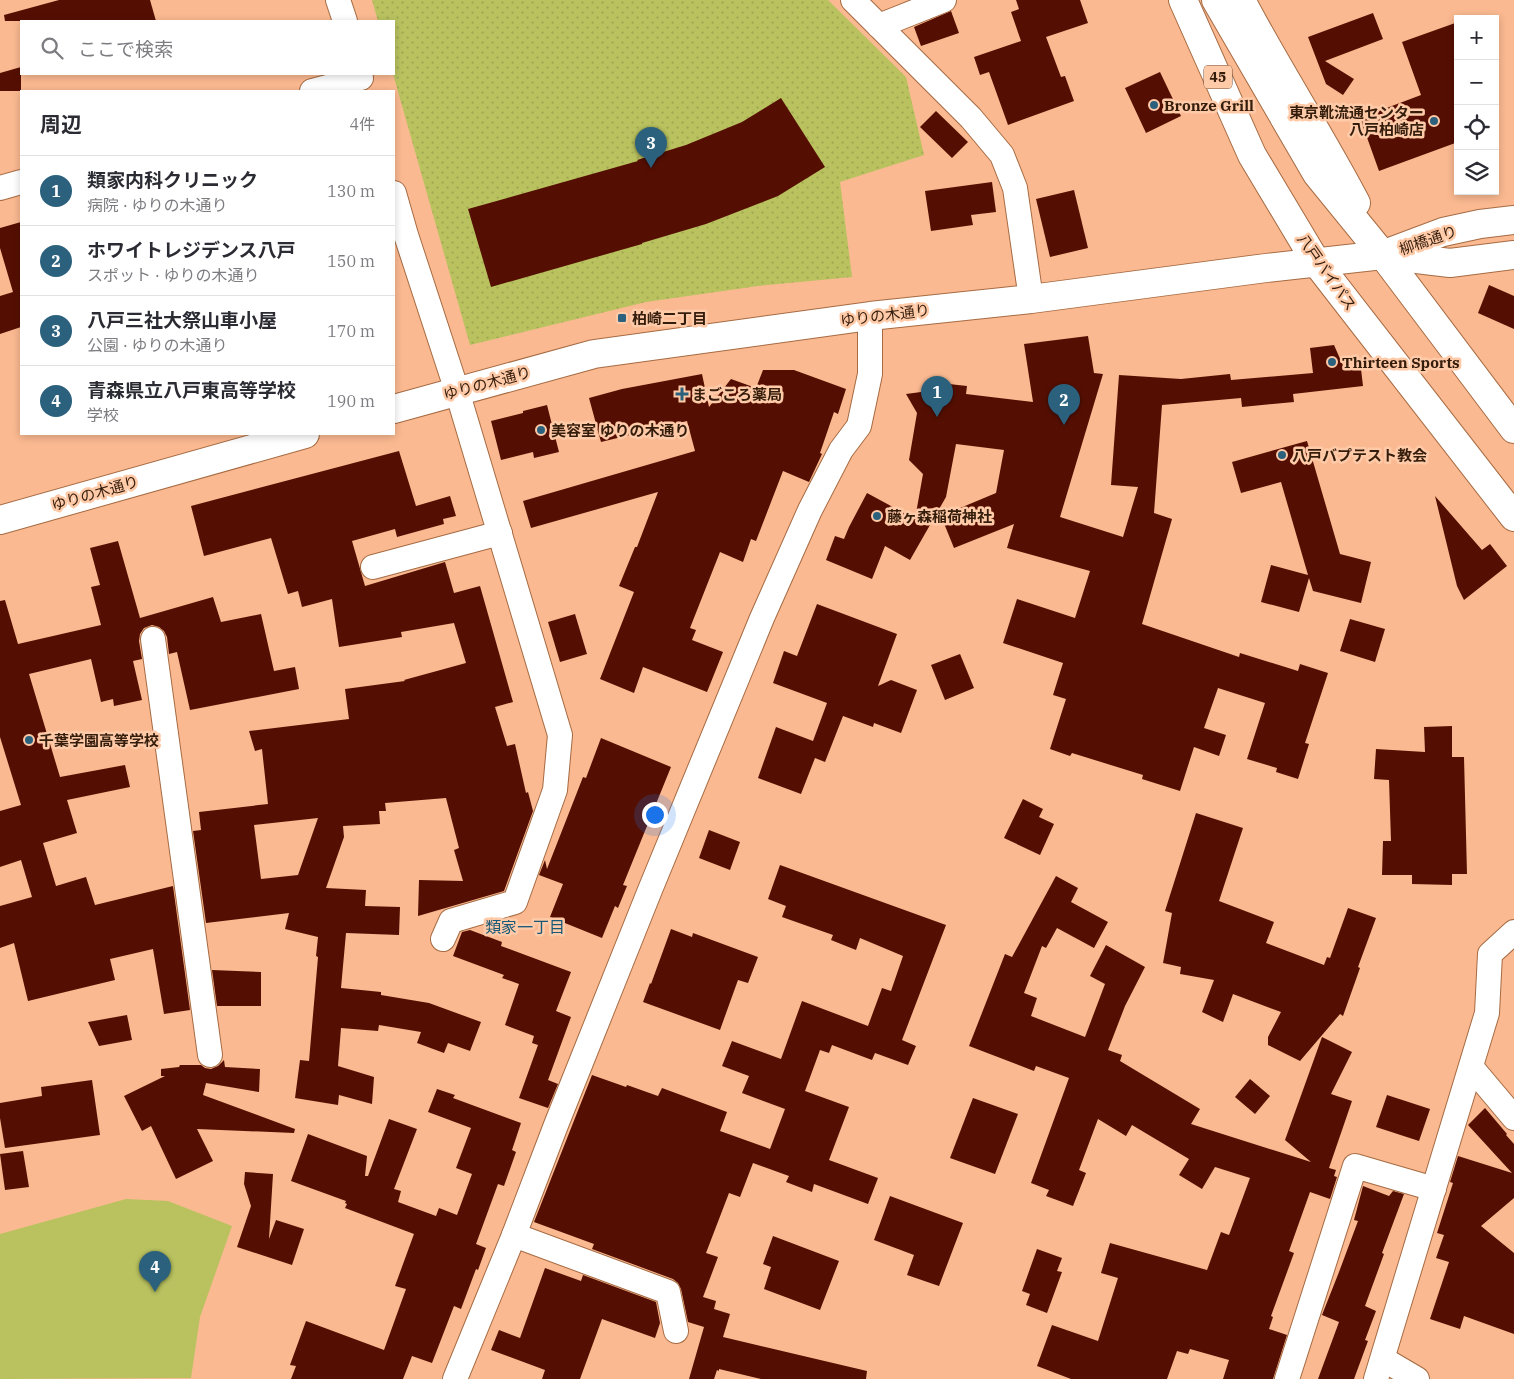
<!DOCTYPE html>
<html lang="ja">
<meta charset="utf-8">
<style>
:root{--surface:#fff;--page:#f2f2f3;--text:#2b2b33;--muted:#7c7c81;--line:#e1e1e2;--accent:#2b617d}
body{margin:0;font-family:"IBM Plex Serif","Noto Sans JP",serif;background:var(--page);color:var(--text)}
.controls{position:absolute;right:15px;top:15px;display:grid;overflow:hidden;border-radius:0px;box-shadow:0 2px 8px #0003}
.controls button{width:45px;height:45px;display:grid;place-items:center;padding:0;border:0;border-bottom:1px solid var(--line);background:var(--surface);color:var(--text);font:25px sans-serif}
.you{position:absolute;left:654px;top:814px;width:18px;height:18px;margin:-12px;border:4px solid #fff;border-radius:50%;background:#1a73e8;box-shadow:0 0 0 8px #1a73e833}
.badge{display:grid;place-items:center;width:32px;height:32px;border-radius:50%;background:var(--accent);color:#fff;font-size:16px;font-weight:700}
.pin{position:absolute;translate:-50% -41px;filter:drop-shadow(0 1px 2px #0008)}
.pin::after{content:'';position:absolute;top:26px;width:18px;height:15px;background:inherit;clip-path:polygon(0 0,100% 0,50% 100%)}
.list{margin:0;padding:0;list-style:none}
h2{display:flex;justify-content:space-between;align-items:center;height:65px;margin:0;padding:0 20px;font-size:21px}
h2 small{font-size:16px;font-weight:400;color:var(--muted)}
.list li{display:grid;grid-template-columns:32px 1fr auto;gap:15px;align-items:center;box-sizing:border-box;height:70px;padding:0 20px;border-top:1px solid var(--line)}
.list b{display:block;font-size:19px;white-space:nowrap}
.list p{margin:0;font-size:16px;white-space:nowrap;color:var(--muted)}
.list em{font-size:16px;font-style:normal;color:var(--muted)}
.icon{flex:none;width:28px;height:28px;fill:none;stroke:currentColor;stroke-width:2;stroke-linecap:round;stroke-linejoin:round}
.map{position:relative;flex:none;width:1514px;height:1379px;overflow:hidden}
.search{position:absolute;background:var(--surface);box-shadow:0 2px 8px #0003;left:20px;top:20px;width:375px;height:55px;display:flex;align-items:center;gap:12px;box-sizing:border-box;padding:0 18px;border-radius:0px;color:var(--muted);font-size:19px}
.panel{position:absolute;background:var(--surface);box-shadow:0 2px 8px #0003;left:20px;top:90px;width:375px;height:345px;border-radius:0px}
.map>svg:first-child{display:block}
.park{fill:url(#park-dots)}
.pitch{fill:#b9c25f}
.building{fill:#550f02;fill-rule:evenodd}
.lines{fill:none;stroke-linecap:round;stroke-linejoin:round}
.street-casing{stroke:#a66b43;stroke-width:26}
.secondary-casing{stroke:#a66b43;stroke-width:30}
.highway-casing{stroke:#a66b43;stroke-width:30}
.street{stroke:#fff;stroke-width:24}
.secondary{stroke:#fff;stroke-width:28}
.highway{stroke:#fff;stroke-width:28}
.poi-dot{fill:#2b617d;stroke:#ffcaa8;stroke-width:2}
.labels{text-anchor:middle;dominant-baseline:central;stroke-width:5;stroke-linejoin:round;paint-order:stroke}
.shield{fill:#ffcaa8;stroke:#72513b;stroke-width:1}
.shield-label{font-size:14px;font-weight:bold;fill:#351d0c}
.poi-label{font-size:15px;font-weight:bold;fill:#351d0c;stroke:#ffcaa8;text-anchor:start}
.street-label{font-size:15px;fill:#351d0c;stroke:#ffcaa8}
.neighbourhood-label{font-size:16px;fill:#175876;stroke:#ffcaa8}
</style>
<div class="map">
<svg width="1514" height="1379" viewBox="0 0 1514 1379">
<defs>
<pattern id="park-dots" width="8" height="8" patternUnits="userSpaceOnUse" patternTransform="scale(1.25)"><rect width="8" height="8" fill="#b9c25f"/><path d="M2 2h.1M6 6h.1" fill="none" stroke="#a0a651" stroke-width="1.8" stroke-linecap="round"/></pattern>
</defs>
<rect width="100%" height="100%" fill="#fab990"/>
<path class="park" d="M372 0H828L906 77 924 155 840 182 852 277 758 286 646 302 470 345 393 74 394 21H378Z"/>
<path class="pitch" d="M126 1199 168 1201 232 1226 200 1317 191 1378 0 1379V1234Z"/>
<g class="building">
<path d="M59 0H150L156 21H5L4 15Z"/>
<path d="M1016 0H1080L1088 23 1046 37 1061 77 1065 76 1074 101 1008 125 989 72 980 75 974 57 1021 41 1011 12 1019 9Z"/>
<path d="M951 11 959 33 921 46 914 27Z"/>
<path d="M1373 13 1383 39 1325 61 1354 79 1343 95 1326 84 1308 37Z"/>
<path d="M1458 22V142L1379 171 1360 118 1421 95 1402 42Z"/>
<path d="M21 67V91H0V73Z"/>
<path d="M1160 72 1181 116 1146 133 1125 88Z"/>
<path d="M781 98 825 167 778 196 706 224 642 243V244L491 287 468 209 638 161 637 160 686 145 742 122Z"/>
<path d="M936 111 968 142 952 158 920 127Z"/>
<path d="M992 182 996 212 971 215 973 225 931 231 925 191Z"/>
<path d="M1074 190 1088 248 1050 257 1036 199Z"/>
<path d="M21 222V327L0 334V296L13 292 0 248V228Z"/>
<path d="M1489 285 1514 296V329L1478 313Z"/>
<path d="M1088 336 1094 373 1103 374 1060 517 1123 537 1138 487 1111 485 1119 375 1181 379 1230 374 1231 380 1313 373 1310 348 1334 345 1345 370 1361 369 1363 386 1293 394 1294 402 1242 407 1241 398 1162 405 1154 513 1172 519 1142 624 1239 657 1240 653 1298 671 1300 664 1328 673 1305 743 1309 744 1298 779 1276 772 1277 768 1247 759 1265 703 1218 688 1204 728 1226 735 1219 756 1194 747 1180 791 1142 779 1143 775 1072 753 1070 756 1050 749 1066 699 1053 695 1063 663 1003 643 1017 599 1075 618 1090 571 1007 548 1014 524 954 548 941 516 996 493 1004 450 956 444 946 497 910 560 885 546 872 579 826 560 835 536 844 539 849 527 867 493 915 519 923 474 909 460 917 413 906 394 936 390 949 384 967 386 966 394 1033 402 1024 344Z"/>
<path d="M763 370H794L846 389 838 414 834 412 820 453 822 454 809 482 783 471 756 541 751 539 743 562 720 552 690 628 696 630 692 640 723 652 707 692 643 667 634 693 600 679 634 592 619 586 635 547H637L658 492 531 528 523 501 695 451 687 421 601 442 589 398 622 389 702 374 709 407 731 379 756 388Z"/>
<path d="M547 405 559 452 534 458 533 452 501 460 491 421 523 413V411Z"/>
<path d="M1307 441 1340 554 1371 562 1361 603 1313 591 1309 578 1299 612 1261 602 1271 565 1308 575 1281 482 1241 493 1232 462Z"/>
<path d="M399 451 416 506 450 496 456 516 443 519 444 524 397 537 395 529 352 541 365 586 445 562 454 593 480 586 513 702 495 707 507 746 515 744 526 793 528 792 533 811 504 891 418 916 419 880 463 881 454 850 459 848 446 798 385 803 386 811H379L380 824 343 826 344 837 326 888 366 890 365 906 400 907 399 935 346 933 341 988 381 992V995L429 1003 481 1022 470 1051 448 1043 444 1053 417 1043 421 1032 379 1025 378 1031 341 1028 338 1066 374 1077 372 1104 339 1095 338 1105 295 1098 300 1060 309 1061 318 957 316 956 318 937 285 929 289 913 206 923 193 831 201 830 199 812 268 804 262 749 255 751 249 731 349 719 345 689 405 681 404 680 466 663 454 623 401 632 402 637 339 647 332 599 302 607 298 591 288 594 271 538 204 556 191 506ZM318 818 298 875 261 879 254 825Z"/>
<path d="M1435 496 1482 550 1490 544 1507 566 1464 600 1457 586Z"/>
<path d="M118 541 140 618 213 597 221 622 261 614 274 671 295 667 299 689 190 710 177 652 169 654 167 637 164 631 159 627 152 625 144 628 140 634 139 641 142 659 133 661 142 700 114 706 113 699 101 702 91 659 29 674 60 777 125 765 130 787 67 800 77 833 43 843 56 886 86 877 95 905 173 886 190 1010 164 1014 153 949 110 959 115 980 28 1001 14 943 0 948V906L32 897 21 860 0 867V811L21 805 0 737V601L5 600 18 644 101 625 91 587 100 585 90 548Z"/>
<path d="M817 604 897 634 878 686 891 680 917 690 901 733 874 723 873 727 843 716 825 762 815 758 801 794 758 778 776 727 813 741 827 703 773 683 784 651 797 656Z"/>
<path d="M575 614 587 654 560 662 548 622Z"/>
<path d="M1350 619 1385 629 1375 662 1340 651Z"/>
<path d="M960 654 974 688 945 700 931 665Z"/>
<path d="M1452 726V757H1464L1467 874H1452V885L1412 884V875H1382L1383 841H1391L1389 780 1374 779 1376 749 1425 752 1424 727Z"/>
<path d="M601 738 671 767 623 885 627 886 618 908 615 906 602 938 550 917 563 884 539 875 545 860 547 869 583 777 586 778Z"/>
<path d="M1023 799 1043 809 1039 817 1054 824 1040 855 1004 838Z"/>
<path d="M1196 813 1243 828 1219 901 1274 922 1266 943 1324 965 1327 957 1330 958 1348 908 1376 918 1358 967 1360 968 1343 1016 1340 1014 1300 1061 1268 1045V1037L1281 1012 1233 994 1223 1022 1202 1012 1214 980 1180 974 1181 967 1163 963 1172 913 1165 911Z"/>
<path d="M709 830 740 842 730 870 699 858Z"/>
<path d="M780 865 946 925 902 1040 916 1046 908 1065 875 1053 872 1060 832 1045 829 1053 820 1050 805 1091 849 1107 829 1160 878 1178 868 1204 814 1184 812 1192 786 1182 789 1176 753 1163 740 1197 729 1193 706 1253 718 1257 703 1297 716 1301 714 1309 730 1314 723 1337 867 1371 866 1379H761L719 1369V1371L717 1370 714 1379H689L704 1327 688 1322 681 1289 678 1283 673 1279 592 1249 594 1244 534 1222 592 1075 626 1087 627 1085 658 1096 662 1088 727 1112 720 1131 770 1149 785 1109 742 1093 749 1076 722 1066 732 1041 781 1059 802 1001 868 1026 882 988 891 991 903 956 860 938 856 950 831 940 833 935 782 917 786 906 768 899Z"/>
<path d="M1056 876 1078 888 1071 902 1108 922 1094 948 1057 928 1046 948 1042 946 1024 993 1037 998 1031 1016 1085 1037 1105 984 1090 976 1106 945 1145 967 1125 1006 1108 1050 1122 1055 1120 1061 1200 1109 1191 1124 1311 1162 1285 1140 1322 1037 1352 1052 1331 1094 1352 1101 1329 1168 1336 1170 1334 1176 1337 1177 1330 1199 1310 1192 1289 1251 1294 1253 1271 1316 1273 1317 1269 1329 1287 1335 1273 1379H1223L1229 1360 1190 1349 1188 1354 1177 1351 1167 1379H1071L1037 1366 1052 1325 1098 1341 1118 1278 1101 1273 1110 1243 1207 1270 1221 1232 1229 1235 1250 1178 1215 1167 1202 1189 1179 1175 1189 1159 1132 1125 1126 1136 1098 1119 1079 1170 1086 1173 1073 1206 1046 1196 1049 1190 1031 1183 1069 1078 1036 1066 1034 1071 969 1046 1005 954 1012 957Z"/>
<path d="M671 929 692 937 693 933 758 957 748 983 738 980 720 1030 643 1002 650 983 651 984Z"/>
<path d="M470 930 502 942 501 946 571 972 556 1011 571 1017 548 1080 558 1084 548 1108 519 1098 538 1045 532 1043 534 1036 505 1025 519 984 502 978 504 975 453 956 462 932Z"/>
<path d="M212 970 261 972V1006H217Z"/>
<path d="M127 1015 132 1040 99 1046 88 1022Z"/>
<path d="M224 1060 225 1067 260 1069 259 1092 206 1083 203 1095 295 1129 294 1133 197 1129 213 1161 176 1179 151 1126 142 1131 124 1096 165 1076H161V1069L179 1067 180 1065H201L205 1068 211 1069 218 1066Z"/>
<path d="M1250 1079 1270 1096 1255 1114 1235 1097Z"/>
<path d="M92 1080 100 1135 5 1148 0 1118V1103L42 1096 41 1087Z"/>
<path d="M437 1089 455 1095 453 1098 521 1123 512 1150 516 1152 504 1186 498 1184 476 1244 486 1248 478 1270 476 1269 461 1309 454 1306 432 1363 412 1356 403 1379H291L296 1366 290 1365 306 1321 384 1350 406 1289 395 1286 414 1234 345 1208 347 1204 345 1203 346 1201 291 1181 308 1134 367 1156 365 1176H368L389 1119 417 1129 394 1189 401 1191 398 1202 436 1216 439 1208 457 1215 472 1174 456 1168 471 1128 428 1112Z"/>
<path d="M1387 1095 1430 1109 1419 1141 1376 1127Z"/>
<path d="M973 1098 1018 1114 995 1174 950 1158Z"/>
<path d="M1485 1108 1507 1134 1506 1135 1514 1144V1198L1481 1226 1514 1253V1334L1464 1316 1460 1329 1430 1319 1449 1262 1436 1258 1444 1235 1437 1233 1453 1183 1450 1182 1458 1156 1512 1173 1468 1125Z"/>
<path d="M23 1151 29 1187 5 1190 0 1154Z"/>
<path d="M245 1172 273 1174 269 1239 276 1220 304 1229 292 1265 237 1247 251 1206 244 1184Z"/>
<path d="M1363 1186 1389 1196 1393 1191 1404 1194 1382 1253 1384 1254 1365 1306 1376 1311 1365 1340 1368 1341 1354 1379H1318L1339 1322 1322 1315 1339 1272 1358 1221 1354 1220Z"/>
<path d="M890 1196 963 1223 939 1286 907 1275 914 1255 874 1240Z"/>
<path d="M773 1236 839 1261 820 1310 764 1289 771 1267 763 1264Z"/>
<path d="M1037 1249 1062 1258 1057 1271 1062 1272 1047 1313 1026 1305 1030 1294 1022 1291Z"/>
<path d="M545 1268 581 1281 583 1275 656 1302 660 1323 655 1338 602 1319 580 1379H542L545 1370 491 1350 499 1330 520 1338Z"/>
</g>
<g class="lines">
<g class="street-casing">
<g id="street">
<path d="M338 0 345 21"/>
<path d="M853 0 971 118 1002 155 1015 188 1031 299"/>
<path d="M879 26 944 0"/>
<path d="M312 91 361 78"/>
<path d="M0 188 21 182"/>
<path d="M394 193 406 235 457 391 560 735 555 790 515 902 451 921 443 939"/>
<path d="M373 567 500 533"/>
<path d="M153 639 210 1055"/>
<path d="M1472 1068 1514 1118"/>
<path d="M514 1235 668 1292 676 1331"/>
<path d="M1383 1359 1417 1379"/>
<path d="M455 1379 514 1235 556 1125 650 890 762 618 810 510 841 450 859 426 870 374V316"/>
<path d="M1287 1379 1355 1166 1434 1189"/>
<path d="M1376 1379 1487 1013 1490 954 1514 932"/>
</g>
</g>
<g class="secondary-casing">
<g id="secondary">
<path d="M1387 253 1443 232 1480 224 1514 220"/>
<path d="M394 409 594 354 870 316 1031 299 1266 268 1383 255 1450 263 1514 255"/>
<path d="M0 520 305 434"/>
</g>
</g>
<g class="highway-casing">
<g id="highway">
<path d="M1183 0 1252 155 1316 262 1514 517"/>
<path d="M1216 0 1317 174 1383 255 1514 429"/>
<path d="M1241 0C1277 69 1320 134 1356 203"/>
</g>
</g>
<use href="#street" class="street"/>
<use href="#secondary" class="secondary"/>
<use href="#highway" class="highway"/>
</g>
<g class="poi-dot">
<circle cx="1154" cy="105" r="5"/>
<circle cx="1434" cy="121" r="5"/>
<rect x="617" y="313" width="10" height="10" rx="2.5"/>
<circle cx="1332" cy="362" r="5"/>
<path d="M679.5 386.5h5v5h5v5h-5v5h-5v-5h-5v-5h5z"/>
<circle cx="541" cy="430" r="5"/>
<circle cx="1282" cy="455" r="5"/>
<circle cx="877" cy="516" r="5"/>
<circle cx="29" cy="740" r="5"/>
</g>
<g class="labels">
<rect class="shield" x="1204" y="65.5" width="28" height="23" rx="4"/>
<g class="shield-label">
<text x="1218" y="77">45</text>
</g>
<g class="poi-label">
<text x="1164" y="105">Bronze Grill</text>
<text x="1424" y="112" text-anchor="end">東京靴流通センター<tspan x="1424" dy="17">八戸柏崎店</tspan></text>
<text x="632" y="318">柏崎二丁目</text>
<text x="1342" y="362">Thirteen Sports</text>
<text x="692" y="394">まごころ薬局</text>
<text x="551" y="430">美容室 ゆりの木通り</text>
<text x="1292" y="455">八戸バプテスト教会</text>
<text x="887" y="516">藤ヶ森稲荷神社</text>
<text x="39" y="740">千葉学園高等学校</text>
</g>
<g class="street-label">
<text transform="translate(1428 240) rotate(-19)">柳橋通り</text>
<text transform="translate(1327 272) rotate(55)">八戸バイパス</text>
<text transform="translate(885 315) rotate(-7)">ゆりの木通り</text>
<text transform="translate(487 383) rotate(-15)">ゆりの木通り</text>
<text transform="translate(95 493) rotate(-16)">ゆりの木通り</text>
</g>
<g class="neighbourhood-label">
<text x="525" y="927">類家一丁目</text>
</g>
</g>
</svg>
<div class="controls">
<button>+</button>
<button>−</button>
<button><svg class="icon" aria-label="locate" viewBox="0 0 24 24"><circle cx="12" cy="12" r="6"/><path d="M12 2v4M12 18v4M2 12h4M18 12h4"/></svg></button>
<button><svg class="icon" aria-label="layers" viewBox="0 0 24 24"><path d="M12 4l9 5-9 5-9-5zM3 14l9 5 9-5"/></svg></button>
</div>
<div class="you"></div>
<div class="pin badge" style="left:937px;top:417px">1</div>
<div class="pin badge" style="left:1064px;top:425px">2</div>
<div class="pin badge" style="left:651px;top:168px">3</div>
<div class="pin badge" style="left:155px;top:1292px">4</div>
<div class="search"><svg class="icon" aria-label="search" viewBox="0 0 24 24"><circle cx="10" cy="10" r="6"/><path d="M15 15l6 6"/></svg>ここで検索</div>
<section class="panel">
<h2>周辺<small>4件</small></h2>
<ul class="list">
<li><span class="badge">1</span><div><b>類家内科クリニック</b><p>病院 · ゆりの木通り</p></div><em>130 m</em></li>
<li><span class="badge">2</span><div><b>ホワイトレジデンス八戸</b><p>スポット · ゆりの木通り</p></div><em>150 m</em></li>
<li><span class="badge">3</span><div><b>八戸三社大祭山車小屋</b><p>公園 · ゆりの木通り</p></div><em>170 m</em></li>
<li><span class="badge">4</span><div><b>青森県立八戸東高等学校</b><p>学校</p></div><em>190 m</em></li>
</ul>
</section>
</div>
